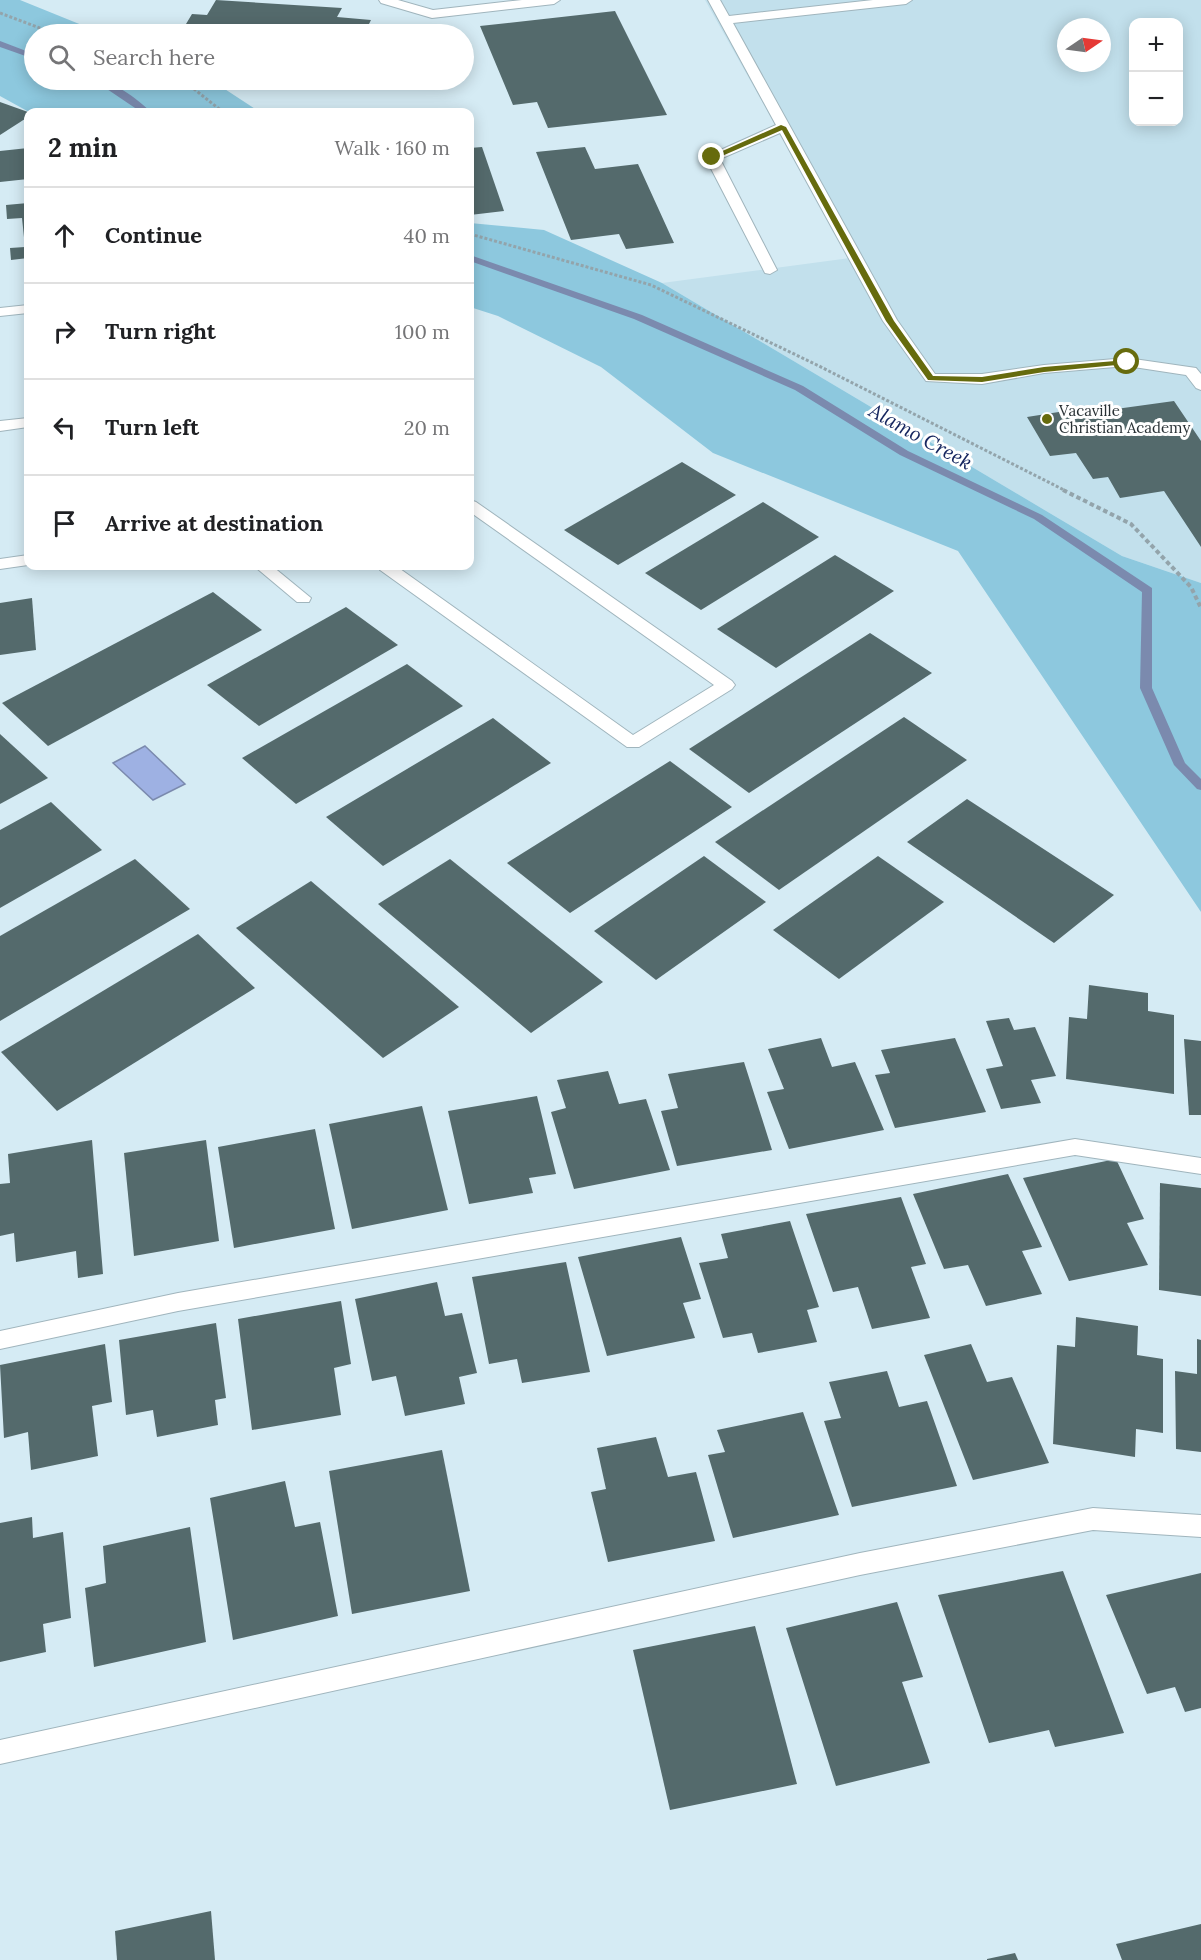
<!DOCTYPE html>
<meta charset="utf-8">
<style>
:root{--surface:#fff;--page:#f6f6f6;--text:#202124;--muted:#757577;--line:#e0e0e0}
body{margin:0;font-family:Lora,serif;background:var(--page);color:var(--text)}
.controls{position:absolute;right:18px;top:18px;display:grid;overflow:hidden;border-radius:12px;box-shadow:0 3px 15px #0003}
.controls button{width:54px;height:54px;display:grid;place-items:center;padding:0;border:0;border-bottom:2px solid var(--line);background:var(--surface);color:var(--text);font:30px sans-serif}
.compass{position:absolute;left:1057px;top:18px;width:54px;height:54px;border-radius:50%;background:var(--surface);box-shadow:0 3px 15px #0003;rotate:77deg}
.stop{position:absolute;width:18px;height:18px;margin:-14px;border:4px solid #666b0d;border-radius:50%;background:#fff}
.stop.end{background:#666b0d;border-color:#fff;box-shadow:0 2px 6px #0008}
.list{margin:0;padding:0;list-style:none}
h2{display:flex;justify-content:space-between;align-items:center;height:78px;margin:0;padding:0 24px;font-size:26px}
h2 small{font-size:20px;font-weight:400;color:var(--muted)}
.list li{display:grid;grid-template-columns:39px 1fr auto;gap:18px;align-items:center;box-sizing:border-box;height:96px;padding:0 24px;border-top:2px solid var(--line)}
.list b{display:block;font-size:22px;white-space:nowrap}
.list em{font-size:20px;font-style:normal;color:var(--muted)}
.icon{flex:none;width:33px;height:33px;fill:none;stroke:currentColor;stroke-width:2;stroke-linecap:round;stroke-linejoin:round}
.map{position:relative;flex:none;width:1201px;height:1960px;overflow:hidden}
.search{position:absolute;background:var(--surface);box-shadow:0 3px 15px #0003;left:24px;top:24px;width:450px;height:66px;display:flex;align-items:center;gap:15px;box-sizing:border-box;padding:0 21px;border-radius:33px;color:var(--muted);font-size:22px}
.panel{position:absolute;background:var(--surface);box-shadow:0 3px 15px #0003;left:24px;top:108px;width:450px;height:462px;border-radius:12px}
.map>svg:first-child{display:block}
.built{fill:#c2e0ec;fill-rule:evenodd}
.green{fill:#8dc8de}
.water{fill:#9eb1e3;stroke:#7b8aae;stroke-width:1.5}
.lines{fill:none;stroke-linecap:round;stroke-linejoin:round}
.stream{fill:#7b8aae;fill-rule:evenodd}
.building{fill:#546a6c}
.service-casing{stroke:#a0b5bd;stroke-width:2}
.path-far1{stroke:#93a4ab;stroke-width:3;stroke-dasharray:3 2;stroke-linecap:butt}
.path{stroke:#93a4ab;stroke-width:4;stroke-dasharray:4.5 3;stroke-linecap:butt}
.service{fill:#fff;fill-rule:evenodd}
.route{fill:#666b0d}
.poi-dot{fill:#666b0d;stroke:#fff;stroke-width:2}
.labels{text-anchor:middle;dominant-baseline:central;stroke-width:6;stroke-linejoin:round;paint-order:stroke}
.far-poi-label{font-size:15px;fill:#283034;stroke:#fff;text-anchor:start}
.water-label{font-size:20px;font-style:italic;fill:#172760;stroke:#fff}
</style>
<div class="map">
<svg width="1201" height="1960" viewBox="0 0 1201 1960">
<rect width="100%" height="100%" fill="#d5ebf4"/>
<path class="built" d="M705 0H1201V583L1122 556 662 283 850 258ZM1134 22H1178V122H1134ZM1066 27H1102V63H1066Z"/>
<g class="green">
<path d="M0 0H20L104 34H34V80H211L260 112H29L0 96Z"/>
<path d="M470 223 544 230 662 283 1122 556 1201 583V912L958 551 713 453 601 367 498 316 470 307Z"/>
</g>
<path class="water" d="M145 746 185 784 153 800 113 763Z"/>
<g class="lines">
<g class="stream">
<path d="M0 41 34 54V59L0 47Z"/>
<path d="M90 80C110 78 136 98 151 112H141L104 87Z"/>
<path d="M470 255 642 315 803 386 908 451 1042 515 1152 588V688L1185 763 1201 779V790L1197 789 1174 765 1140 688 1142 592 1034 519 900 455 795 390 634 319 470 261Z"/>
</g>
</g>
<g class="building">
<path d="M216 0 342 8 337 17 371 20 364 34H180L192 14 207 15Z"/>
<path d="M615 11 667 115 548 128 537 102 513 105 480 26Z"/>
<path d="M0 102 28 112V117L0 135Z"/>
<path d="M482 147 504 211 470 215V148Z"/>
<path d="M585 147 595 169 638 164 674 243 626 249 619 234 571 240 536 152Z"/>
<path d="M28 148V179L0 182V151Z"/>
<path d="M28 203V258L11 260 10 248 25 247 22 218 7 219 6 205Z"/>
<path d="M1174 401 1201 441V547L1164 491 1120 498 1108 477 1093 479 1076 453 1050 456 1027 417 1084 408 1087 413Z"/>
<path d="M682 462 736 495 618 565 564 530Z"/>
<path d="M763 502 819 537 701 610 645 573Z"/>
<path d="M835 555 894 591 776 668 717 629Z"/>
<path d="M213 592 262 630 48 746 2 703Z"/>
<path d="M32 598 36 650 0 655V603Z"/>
<path d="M346 607 398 645 259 726 207 685Z"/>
<path d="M870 633 932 673 749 793 689 749Z"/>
<path d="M407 664 463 706 296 804 242 758Z"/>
<path d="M904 717 967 760 779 890 715 842Z"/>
<path d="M493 718 551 763 383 866 326 817Z"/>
<path d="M0 734 48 778 0 804Z"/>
<path d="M670 761 732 807 570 913 507 863Z"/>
<path d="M967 799 1114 895 1054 943 907 842Z"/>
<path d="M51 802 102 850 0 908V830Z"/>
<path d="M704 856 766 902 656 980 594 931Z"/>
<path d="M878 856 944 902 839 979 773 930Z"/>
<path d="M135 859 190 909 0 1021V936Z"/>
<path d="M450 859 603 982 531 1033 378 904Z"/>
<path d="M311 881 459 1007 383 1058 236 928Z"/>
<path d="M198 934 255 988 57 1111 1 1052Z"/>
<path d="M1089 985 1148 993V1011L1174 1015V1094L1066 1079 1069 1017 1087 1019Z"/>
<path d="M1009 1018 1014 1030 1035 1027 1056 1076 1031 1080 1041 1103 1001 1109 986 1069 1003 1066 986 1021Z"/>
<path d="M821 1038 832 1067 855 1062 884 1130 789 1149 767 1092 784 1089 768 1049Z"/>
<path d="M955 1038 986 1112 895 1128 875 1075 890 1073 881 1050Z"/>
<path d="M1184 1039 1201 1041V1115H1189Z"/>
<path d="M744 1062 772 1150 677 1166 661 1111 678 1108 668 1074Z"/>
<path d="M608 1071 619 1104 646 1099 670 1170 574 1189 551 1112 566 1108 557 1080Z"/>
<path d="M537 1096 556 1174 529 1178 533 1193 469 1204 448 1111Z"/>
<path d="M422 1106 448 1210 352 1229 329 1124Z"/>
<path d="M315 1129 335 1229 234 1248 218 1147Z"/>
<path d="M92 1140 103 1274 78 1278 76 1251 16 1262 14 1233 0 1236V1184L10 1183 8 1154Z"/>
<path d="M206 1140 219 1241 134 1256 124 1153Z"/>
<path d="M1116 1159 1144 1219 1127 1223 1148 1265 1069 1281 1023 1178Z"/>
<path d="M1008 1174 1042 1247 1022 1251 1042 1294 986 1306 968 1265 944 1269 913 1194Z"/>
<path d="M1160 1183 1201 1188V1296L1159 1290Z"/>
<path d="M901 1197 926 1264 911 1267 930 1318 872 1329 858 1287 833 1292 806 1214Z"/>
<path d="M790 1221 819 1307 807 1310 817 1342 758 1353 752 1333 723 1338 699 1263 728 1258 721 1234Z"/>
<path d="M681 1237 701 1299 683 1303 695 1338 607 1356 578 1257Z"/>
<path d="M566 1262 590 1372 522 1383 517 1359 489 1364 472 1277Z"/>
<path d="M437 1282 445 1316 462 1313 477 1373 459 1377 465 1404 405 1416 396 1376 372 1381 355 1299Z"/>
<path d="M341 1301 351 1364 334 1368 341 1415 252 1430 238 1319Z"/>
<path d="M1076 1317 1138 1326 1137 1355 1163 1359V1433L1136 1429 1135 1457 1053 1444 1057 1345 1075 1347Z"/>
<path d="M216 1323 226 1398 215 1400 218 1425 157 1437 153 1410 126 1415 119 1340Z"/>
<path d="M1197 1339 1201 1340V1452L1176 1449 1175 1371 1197 1374Z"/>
<path d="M105 1344 112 1402 92 1406 98 1456 31 1470 28 1432 4 1438 0 1365Z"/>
<path d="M971 1344 987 1382 1012 1377 1049 1463 973 1480 924 1355Z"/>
<path d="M887 1371 899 1407 927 1401 957 1486 852 1507 824 1421 841 1418 829 1382Z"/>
<path d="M803 1412 839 1515 733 1538 708 1455 725 1452 717 1430Z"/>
<path d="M656 1437 668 1477 696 1472 715 1541 608 1562 591 1492 606 1489 597 1448Z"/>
<path d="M442 1450 470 1591 352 1614 329 1471Z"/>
<path d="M285 1481 295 1527 320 1522 338 1616 233 1640 210 1498Z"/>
<path d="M32 1517 33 1538 63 1532 71 1618 43 1624 46 1652 0 1662V1523Z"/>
<path d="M190 1527 206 1642 94 1667 85 1588 106 1583 103 1546Z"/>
<path d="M1063 1571 1124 1733 1055 1747 1049 1730 989 1743 938 1595Z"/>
<path d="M1201 1573V1708L1185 1712 1175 1687 1147 1694 1106 1595Z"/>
<path d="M897 1602 923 1677 902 1682 930 1763 836 1786 786 1628Z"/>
<path d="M755 1626 797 1784 670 1810 633 1650Z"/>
<path d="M211 1911 215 1960H117L115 1931Z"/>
<path d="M1201 1924V1960H1122L1116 1944Z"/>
<path d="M1015 1953 1018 1960H987V1959Z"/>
</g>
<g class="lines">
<g class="service-casing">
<g id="service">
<path d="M379 0H398L433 10 522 0H560L554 4 432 18 381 3Z"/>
<path d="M708 0H720L729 16 873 0H912L906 4 733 23 897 320 935 374H982L1044 365 1127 358 1196 368 1201 374V390L1196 388 1186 375 1127 366 1044 373 982 384 926 381 883 321 780 133 720 159 777 270 770 274 765 273 705 157 776 125Z"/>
<path d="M28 305V313L0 316V308Z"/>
<path d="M28 418V427L0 431V421Z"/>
<path d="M470 500 476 502 732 681 735 685 732 689 639 747H627L380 570 378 566H396L633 735 714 685 470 512Z"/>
<path d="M28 555V565L0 569V559Z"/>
<path d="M254 566H272L311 598 309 602H297Z"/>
<path d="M1075 1139 1201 1158V1174L1075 1155 178 1311 0 1349V1331L178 1293Z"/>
<path d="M1093 1508 1201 1515V1537L1093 1530 860 1575 0 1764V1740L860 1553Z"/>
</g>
</g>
<g class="path-far1">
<path d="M0 13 56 34"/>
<path d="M176 80 189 85 223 112"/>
<path d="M470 234 651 285 819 366 1066 491"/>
</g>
<path class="path" d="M1063 490 1131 524 1191 587 1201 608"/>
<use href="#service" class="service"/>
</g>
<path class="route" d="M781 125 786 127 894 321 933 376 982 377 1044 367 1127 360 1131 362 1127 364 1044 372 982 382 928 380 886 321 782 130 715 159 709 157Z"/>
<circle class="poi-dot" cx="1047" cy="419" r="6"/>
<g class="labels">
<g class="far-poi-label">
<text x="1059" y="410">Vacaville<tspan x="1059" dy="17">Christian Academy</tspan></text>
</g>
<g class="water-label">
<text transform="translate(921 436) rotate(29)">Alamo Creek</text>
</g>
</g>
</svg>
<div class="controls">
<button>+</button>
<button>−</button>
</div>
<svg class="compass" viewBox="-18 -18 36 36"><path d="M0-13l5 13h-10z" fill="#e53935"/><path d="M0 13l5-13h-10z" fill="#757577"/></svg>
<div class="stop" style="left:1127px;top:362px"></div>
<div class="stop end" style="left:712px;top:157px"></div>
<div class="search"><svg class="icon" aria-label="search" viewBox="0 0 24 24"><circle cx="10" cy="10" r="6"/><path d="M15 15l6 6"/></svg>Search here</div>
<section class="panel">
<h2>2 min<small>Walk · 160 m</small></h2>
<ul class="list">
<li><svg class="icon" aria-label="ahead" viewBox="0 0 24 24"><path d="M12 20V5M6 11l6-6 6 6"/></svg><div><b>Continue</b></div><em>40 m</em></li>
<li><svg class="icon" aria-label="right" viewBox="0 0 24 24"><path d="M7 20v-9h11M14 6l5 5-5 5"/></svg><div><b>Turn right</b></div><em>100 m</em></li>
<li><svg class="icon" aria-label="left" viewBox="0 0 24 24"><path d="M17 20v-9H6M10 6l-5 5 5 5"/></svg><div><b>Turn left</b></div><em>20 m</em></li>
<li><svg class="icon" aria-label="arrive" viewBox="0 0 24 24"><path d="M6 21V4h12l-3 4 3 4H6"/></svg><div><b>Arrive at destination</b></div></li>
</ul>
</section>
</div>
